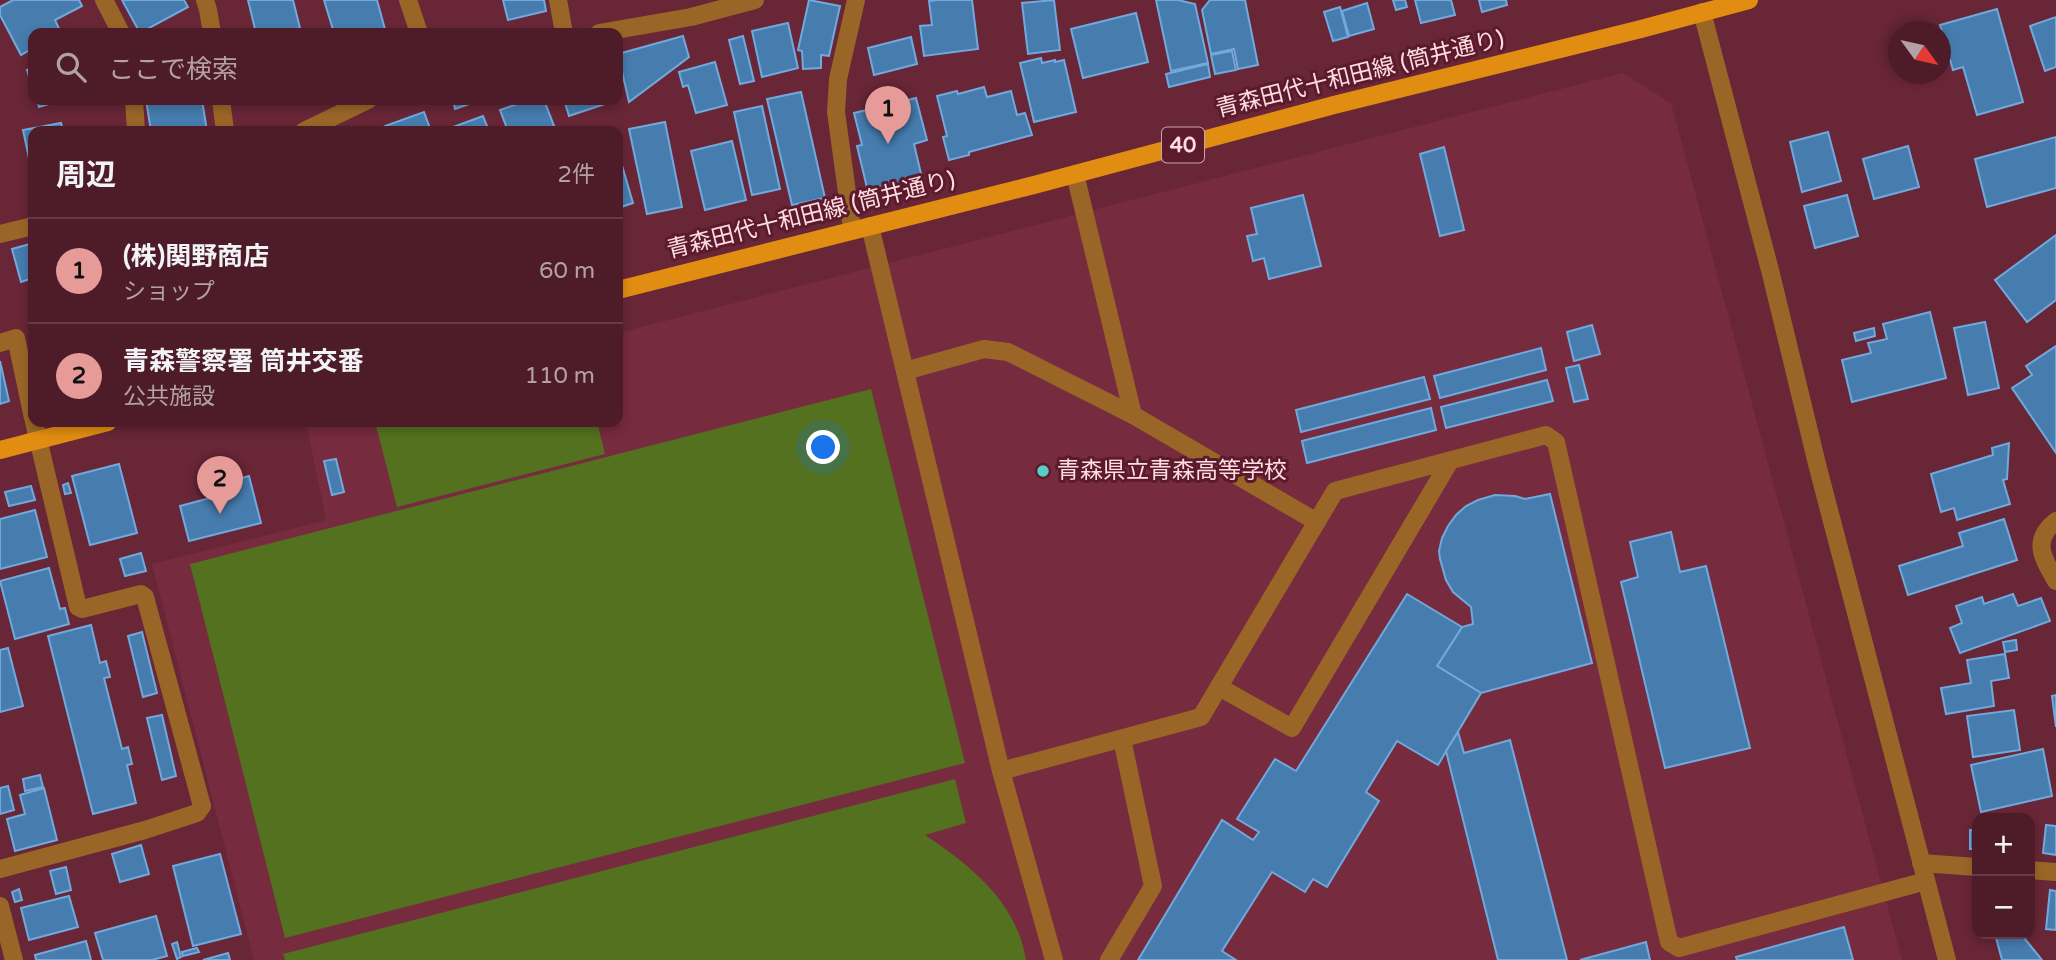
<!DOCTYPE html>
<html lang="ja">
<meta charset="utf-8">
<style>
:root{--surface:#4e1c29;--page:#552531;--text:#f1f3f6;--muted:#b3a1a8;--line:#653a46;--accent:#e69b98}
body{margin:0;font-family:"Varela Round","Noto Sans JP",sans-serif;background:var(--page);color:var(--text)}
.controls{position:absolute;right:21px;bottom:21px;display:grid;overflow:hidden;border-radius:14px;box-shadow:0 4px 10px #0003}
.controls button{width:63px;height:63px;display:grid;place-items:center;padding:0;border:0;border-bottom:2px solid var(--line);background:var(--surface);color:var(--text);font:35px sans-serif}
.compass{position:absolute;left:1888px;top:21px;width:63px;height:63px;border-radius:50%;background:var(--surface);box-shadow:0 4px 10px #0003;rotate:123deg}
.you{position:absolute;left:824px;top:448px;width:24px;height:24px;margin:-18px;border:5px solid #fff;border-radius:50%;background:#1a73e8;box-shadow:0 0 0 10px #1a73e833}
.badge{display:grid;place-items:center;width:46px;height:46px;border-radius:50%;background:var(--accent);color:#111;font-size:23px;font-weight:700}
.pin{position:absolute;translate:-50% -58px;filter:drop-shadow(0 2px 4px #0008)}
.pin::after{content:'';position:absolute;top:37px;width:24px;height:21px;background:inherit;clip-path:polygon(0 0,100% 0,50% 100%)}
.list{margin:0;padding:0;list-style:none}
h2{display:flex;justify-content:space-between;align-items:center;height:91px;margin:0;padding:0 28px;font-size:30px}
h2 small{font-size:23px;font-weight:400;color:var(--muted)}
.list li{display:grid;grid-template-columns:46px 1fr auto;gap:21px;align-items:center;box-sizing:border-box;height:105px;padding:0 28px;border-top:2px solid var(--line)}
.list b{display:block;font-size:26px;white-space:nowrap}
.list p{margin:0;font-size:23px;white-space:nowrap;color:var(--muted)}
.list em{font-size:23px;font-style:normal;color:var(--muted)}
.icon{flex:none;width:38px;height:38px;fill:none;stroke:currentColor;stroke-width:2;stroke-linecap:round;stroke-linejoin:round}
.map{position:relative;flex:none;width:2056px;height:960px;overflow:hidden}
.search{position:absolute;background:var(--surface);box-shadow:0 4px 10px #0003;left:28px;top:28px;width:595px;height:77px;display:flex;align-items:center;gap:18px;box-sizing:border-box;padding:0 24px;border-radius:14px;color:var(--muted);font-size:26px}
.panel{position:absolute;background:var(--surface);box-shadow:0 4px 10px #0003;left:28px;top:126px;width:595px;height:301px;border-radius:14px}
.map>svg:first-child{display:block}
.built{fill:#762b3e}
.green{fill:#53711f}
.building{fill:#467cae;stroke:#72a9dd;stroke-width:2}
.lines{fill:none;stroke-linecap:round;stroke-linejoin:round}
.minor{stroke:#9a6627;stroke-width:18}
.major{stroke:#e18d11;stroke-width:18}
.poi-dot{fill:#56cec4;stroke:#5c1b2d;stroke-width:2.5}
.labels{text-anchor:middle;dominant-baseline:central;stroke-width:6;stroke-linejoin:round;paint-order:stroke}
.shield{fill:#5c1b2d;stroke:#cda2ab;stroke-width:2}
.shield-label{font-size:21px;font-weight:bold;fill:#fedce1}
.street-label{font-size:23px;fill:#fedce1;stroke:#5c1b2d}
.poi-label{font-size:23px;fill:#fedce1;stroke:#5c1b2d;text-anchor:start}
</style>
<div class="map">
<svg width="2056" height="960" viewBox="0 0 2056 960">
<rect width="100%" height="100%" fill="#682637"/>
<path class="built" d="M1623 73 1671 103 1902 960H254L152 564 326 520 306 422H618V333Z"/>
<g class="green">
<path d="M871 389 965 763 285 938 190 564Z"/>
<path d="M375 422H597L605 454 397 507Z"/>
<path d="M955 779 966 823 925 835C970 865 1017 902 1026 960H285L283 954Z"/>
</g>
<g class="building">
<path d="M13 0H79L82 6 55 20 61 33H33V48L21 55 0 15V7Z"/>
<path d="M122 0H184L188 7 140 33Z"/>
<path d="M248 0H293L300 28 285 33H246V31L255 29Z"/>
<path d="M324 0H377L386 33H334Z"/>
<path d="M503 0H544L546 11 508 20Z"/>
<path d="M809 0 840 6 829 56 821 55V68L803 69 802 51 798 50Z"/>
<path d="M938 0H972L978 49 924 56 920 26 932 25 929 1Z"/>
<path d="M1054 0 1060 50 1028 54 1022 3Z"/>
<path d="M1156 0H1178L1195 4 1208 63 1171 71Z"/>
<path d="M1210 0H1245L1258 65 1238 69 1234 49 1211 54 1202 10Z"/>
<path d="M1393 0H1405L1407 7 1396 10Z"/>
<path d="M1415 0H1451L1455 15 1421 23Z"/>
<path d="M1479 0H1506L1507 5 1482 12Z"/>
<path d="M1367 3 1374 29 1349 36 1342 11Z"/>
<path d="M1340 7 1348 37 1333 41 1324 12Z"/>
<path d="M1997 9 2023 102 1977 115 1963 67 1953 70 1940 25Z"/>
<path d="M1136 13 1148 62 1083 78 1071 29Z"/>
<path d="M2056 17V67L2045 71 2030 26Z"/>
<path d="M788 23 798 68 762 77 752 31Z"/>
<path d="M683 36 689 57 629 102 618 54Z"/>
<path d="M743 36 754 81 740 84 729 40Z"/>
<path d="M911 37 917 64 874 75 868 48Z"/>
<path d="M1232 51 1236 70 1215 74 1211 55Z"/>
<path d="M1041 58 1042 63 1055 60V62L1064 60 1076 112 1034 122 1020 63Z"/>
<path d="M715 62 727 105 696 113 688 85 683 87 679 72Z"/>
<path d="M1208 64 1210 77 1169 87 1166 74Z"/>
<path d="M33 68V89L27 70Z"/>
<path d="M984 87 987 97 1011 91 1017 115 1025 113 1032 135 969 152V155L949 160 943 137 947 136 937 96 957 91 958 94Z"/>
<path d="M801 92 825 198 792 205 767 99Z"/>
<path d="M916 98 927 140 914 144 922 178 868 192 857 146 862 145 854 113Z"/>
<path d="M37 100H62L39 107Z"/>
<path d="M146 100H202L207 131H151Z"/>
<path d="M453 100H481L455 109Z"/>
<path d="M529 100H544L554 126 542 131H508L500 110Z"/>
<path d="M564 100H617L569 116Z"/>
<path d="M762 106 780 189 752 195 734 112Z"/>
<path d="M424 112 431 131H387L385 126Z"/>
<path d="M483 116 489 131H445V130Z"/>
<path d="M665 122 682 207 647 214 629 129Z"/>
<path d="M61 123 63 131H33V177L23 130Z"/>
<path d="M1828 132 1841 181 1802 192 1790 142Z"/>
<path d="M2056 137V188L1987 207 1975 159Z"/>
<path d="M732 141 746 200 705 210 691 151Z"/>
<path d="M1908 146 1919 187 1874 199 1863 159Z"/>
<path d="M1444 147 1464 230 1440 236 1420 154Z"/>
<path d="M618 155H619L633 203 618 208Z"/>
<path d="M1303 195 1321 266 1269 279 1264 258 1253 261 1247 236 1257 234 1251 208Z"/>
<path d="M1847 195 1858 236 1815 248 1804 206Z"/>
<path d="M2056 235V300L2027 322 1995 280Z"/>
<path d="M33 243V278L21 282 12 249Z"/>
<path d="M1930 312 1946 378 1852 402 1842 360 1871 353 1868 343 1887 339 1883 324Z"/>
<path d="M1985 322 1999 388 1968 395 1954 328Z"/>
<path d="M1592 325 1600 354 1574 361 1567 332Z"/>
<path d="M1874 328 1875 336 1856 341 1854 333Z"/>
<path d="M2056 346V453L2012 388 2032 375 2026 366Z"/>
<path d="M1541 348 1546 370 1440 398 1434 376Z"/>
<path d="M0 361 9 401 0 404Z"/>
<path d="M1579 365 1588 399 1574 402 1566 368Z"/>
<path d="M1424 377 1430 399 1301 432 1296 410Z"/>
<path d="M1547 380 1553 401 1446 428 1441 407Z"/>
<path d="M1431 408 1436 430 1307 463 1302 441Z"/>
<path d="M2009 443 2007 479 2003 480 2010 504 1957 520 1954 508 1941 512 1931 474 1993 455 1992 448Z"/>
<path d="M336 459 344 492 332 495 324 461Z"/>
<path d="M119 464 137 533 90 545 72 476Z"/>
<path d="M249 476 261 523 189 541 180 506 210 498 208 487Z"/>
<path d="M68 483 71 493 65 494 63 485Z"/>
<path d="M31 486 35 500 9 506 5 492Z"/>
<path d="M1550 494 1592 663 1481 693 1437 666 1462 627 1473 624 1471 607 1453 592 1446 580 1440 559 1439 551 1442 538 1448 526 1456 515 1466 506 1478 500 1495 495 1515 496 1525 499Z"/>
<path d="M35 510 47 557 0 569V519Z"/>
<path d="M2004 519 2017 560 1908 595 1899 566 1963 546 1959 533Z"/>
<path d="M1671 532 1680 572 1706 566 1750 748 1665 768 1621 582 1638 577 1630 542Z"/>
<path d="M141 553 146 571 125 576 120 559Z"/>
<path d="M49 568 60 609 65 608 69 624 15 639 0 581Z"/>
<path d="M1407 594 1462 627 1437 666 1481 693 1438 765 1397 741 1366 792 1379 801 1327 887 1313 879 1305 892 1272 872 1222 951 1236 960H1138L1222 820 1253 840 1259 832 1237 819 1275 759 1296 771Z"/>
<path d="M2013 594 2018 606 2041 598 2050 621 1960 653 1950 628 1962 623 1956 606 1982 597 1984 604Z"/>
<path d="M91 625 100 663 106 661 110 677 104 678 122 749 128 747 132 764 127 765 136 803 93 814 48 636Z"/>
<path d="M142 632 157 693 143 697 128 636Z"/>
<path d="M2016 640 2017 650 2005 652 2003 642Z"/>
<path d="M8 648 23 706 0 712V650Z"/>
<path d="M2005 654 2009 678 1991 681 1994 706 1946 714 1941 688 1971 683 1967 660Z"/>
<path d="M2056 695V727L2052 696Z"/>
<path d="M2014 710 2020 750 1973 757 1967 716Z"/>
<path d="M162 715 176 776 162 780 147 718Z"/>
<path d="M1458 732 1464 753 1510 740 1567 960H1498L1446 751Z"/>
<path d="M2043 749 2052 796 1981 812 1971 765Z"/>
<path d="M40 775 43 787 25 791 23 779Z"/>
<path d="M8 786 14 810 0 814V788Z"/>
<path d="M44 788 57 840 15 851 7 819 25 814 20 795Z"/>
<path d="M2046 825 2056 826V855L2043 853Z"/>
<path d="M1970 830 1977 831V849H1970Z"/>
<path d="M141 845 149 874 120 882 112 854Z"/>
<path d="M220 854 241 934 193 946 173 866Z"/>
<path d="M66 867 71 890 56 894 50 871Z"/>
<path d="M19 889 22 900 15 902 12 892Z"/>
<path d="M2050 890 2056 891V930L2046 929Z"/>
<path d="M69 896 78 927 29 940 21 908Z"/>
<path d="M156 916 167 956 152 960H103L95 933Z"/>
<path d="M1844 927 1853 960H1737L1736 957Z"/>
<path d="M1995 934H2021L2042 960H2002Z"/>
<path d="M86 941 91 960H36L35 955Z"/>
<path d="M177 942 181 957 177 959 172 944Z"/>
<path d="M1646 942 1650 960H1580Z"/>
<path d="M197 948 199 952 183 956 182 952Z"/>
<path d="M228 953 230 960H203Z"/>
</g>
<g class="lines">
<g class="minor">
<path d="M104 0 121 33"/>
<path d="M205 0 208 10 212 33"/>
<path d="M408 0 419 33"/>
<path d="M558 0 564 33"/>
<path d="M1702 12 1771 274 1818 468 1947 960"/>
<path d="M599 33 691 17 755 0"/>
<path d="M134 100 136 131"/>
<path d="M221 100 225 131"/>
<path d="M304 131 368 100"/>
<path d="M1075 174 1133 415"/>
<path d="M870 226 1001 771 1054 960"/>
<path d="M852 229 836 112 838 79 856 0"/>
<path d="M0 234 33 226"/>
<path d="M0 343 16 338 33 418"/>
<path d="M905 371 984 349 1008 352 1133 415 1317 522"/>
<path d="M2056 521C2031 541 2043 558 2056 581"/>
<path d="M1219 687 1292 728 1450 461"/>
<path d="M1001 771 1201 717 1335 491 1546 435 1556 442 1669 942 1679 948 1926 881"/>
<path d="M1921 863 1977 867"/>
<path d="M0 869 145 830 197 813 202 806 145 597 141 594 82 609 78 607 34 422"/>
<path d="M2030 870 2056 872"/>
<path d="M0 906 14 960"/>
<path d="M1109 960 1153 886 1122 739"/>
</g>
<g class="major">
<path d="M618 290 1034 185 1334 105 1641 29 1749 0"/>
<path d="M0 450 108 422"/>
</g>
</g>
<circle class="poi-dot" cx="1043" cy="471" r="7"/>
<g class="labels">
<rect class="shield" x="1162" y="127.5" width="42" height="35" rx="5"/>
<g class="shield-label">
<text x="1183" y="145">40</text>
</g>
<g class="street-label">
<text transform="translate(1360 74) rotate(-14)">青森田代十和田線 (筒井通り)</text>
<text transform="translate(811 215) rotate(-14)">青森田代十和田線 (筒井通り)</text>
</g>
<g class="poi-label">
<text x="1057" y="471">青森県立青森高等学校</text>
</g>
</g>
</svg>
<div class="controls">
<button>+</button>
<button>−</button>
</div>
<svg class="compass" viewBox="-18 -18 36 36"><path d="M0-13l5 13h-10z" fill="#e53935"/><path d="M0 13l5-13h-10z" fill="#b3a1a8"/></svg>
<div class="you"></div>
<div class="pin badge" style="left:888px;top:144px">1</div>
<div class="pin badge" style="left:220px;top:514px">2</div>
<div class="search"><svg class="icon" aria-label="search" viewBox="0 0 24 24"><circle cx="10" cy="10" r="6"/><path d="M15 15l6 6"/></svg>ここで検索</div>
<section class="panel">
<h2>周辺<small>2件</small></h2>
<ul class="list">
<li><span class="badge">1</span><div><b>(株)関野商店</b><p>ショップ</p></div><em>60 m</em></li>
<li><span class="badge">2</span><div><b>青森警察署 筒井交番</b><p>公共施設</p></div><em>110 m</em></li>
</ul>
</section>
</div>
